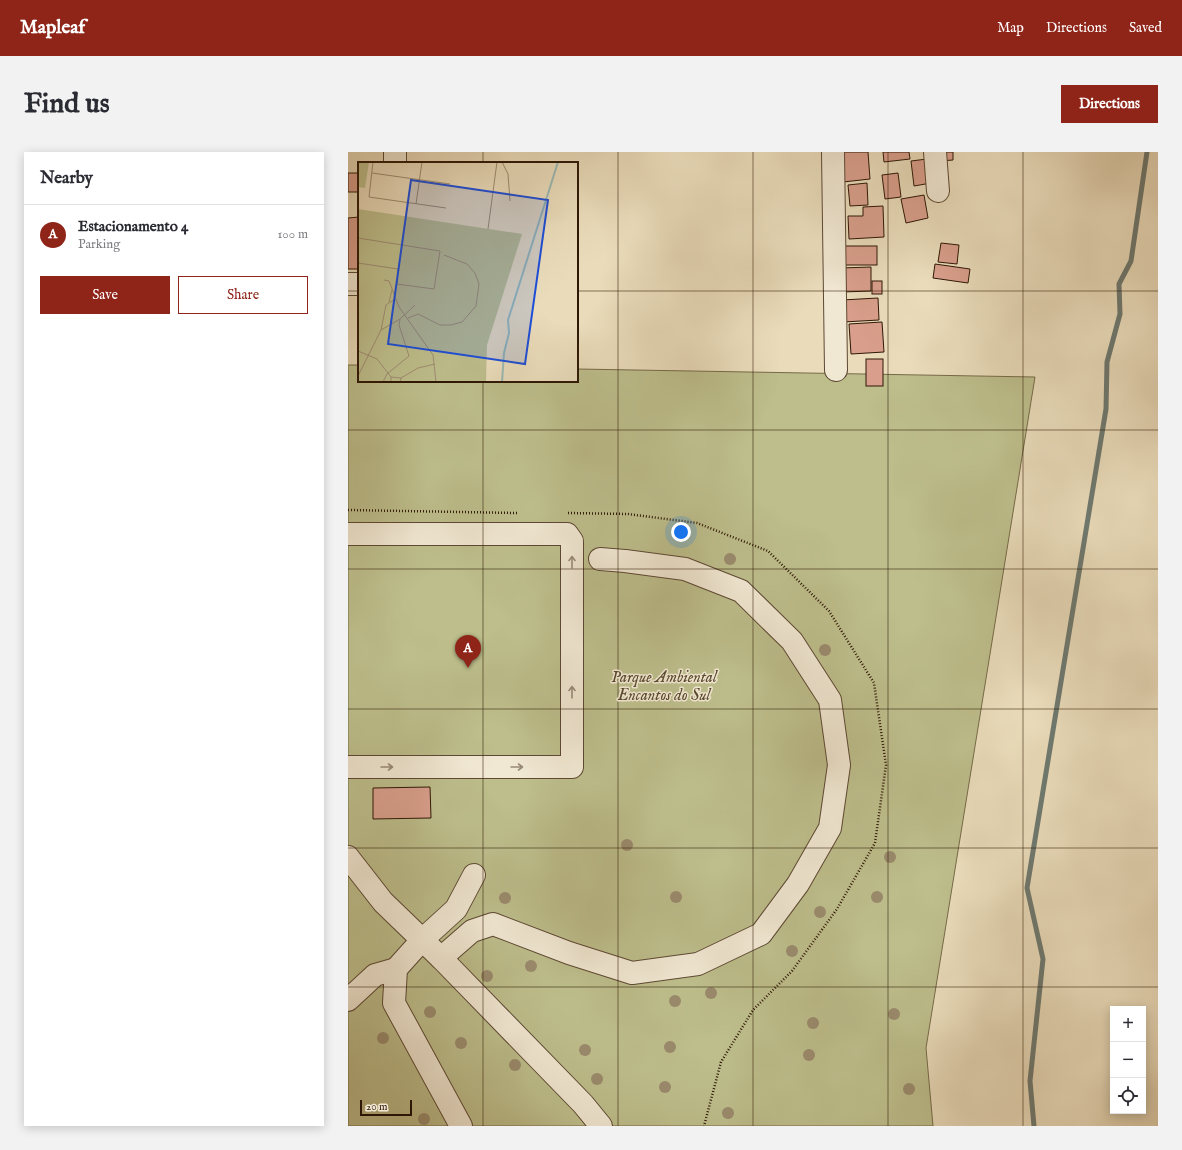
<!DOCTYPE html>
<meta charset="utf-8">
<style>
:root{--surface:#fff;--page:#f2f2f3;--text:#2b2b33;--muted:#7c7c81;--line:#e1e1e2;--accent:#8f2418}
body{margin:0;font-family:"IM FELL English",serif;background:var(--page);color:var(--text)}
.controls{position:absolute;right:12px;bottom:12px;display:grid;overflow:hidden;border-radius:0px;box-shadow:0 2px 10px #0003}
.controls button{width:36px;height:36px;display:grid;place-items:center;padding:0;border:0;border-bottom:1px solid var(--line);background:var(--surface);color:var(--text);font:20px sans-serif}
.scale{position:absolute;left:12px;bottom:10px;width:52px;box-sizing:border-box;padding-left:4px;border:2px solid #2e1706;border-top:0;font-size:11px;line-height:14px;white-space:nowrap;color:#2e1706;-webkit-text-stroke:3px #f1e8d3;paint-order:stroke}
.you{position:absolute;left:333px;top:380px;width:14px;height:14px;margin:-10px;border:3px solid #fff;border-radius:50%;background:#1a73e8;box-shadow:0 0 0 6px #1a73e833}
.badge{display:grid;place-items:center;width:26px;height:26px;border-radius:50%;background:var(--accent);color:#fff;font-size:13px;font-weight:700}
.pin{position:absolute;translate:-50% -33px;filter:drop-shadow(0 1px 2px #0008)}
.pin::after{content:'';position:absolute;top:21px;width:14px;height:12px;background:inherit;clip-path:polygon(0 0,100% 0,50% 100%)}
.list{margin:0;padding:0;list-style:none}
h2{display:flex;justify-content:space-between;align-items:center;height:52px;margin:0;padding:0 16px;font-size:17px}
h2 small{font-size:13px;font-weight:400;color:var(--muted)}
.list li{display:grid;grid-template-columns:26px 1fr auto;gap:12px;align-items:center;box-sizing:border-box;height:60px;padding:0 16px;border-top:1px solid var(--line)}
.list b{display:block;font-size:15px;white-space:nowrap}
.list p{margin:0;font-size:13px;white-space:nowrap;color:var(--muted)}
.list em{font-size:13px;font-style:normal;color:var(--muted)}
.actions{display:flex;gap:8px;padding:12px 16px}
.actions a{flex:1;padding:9px 0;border:1px solid var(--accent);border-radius:0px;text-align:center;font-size:14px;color:var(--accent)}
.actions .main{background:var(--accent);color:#fff}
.icon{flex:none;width:22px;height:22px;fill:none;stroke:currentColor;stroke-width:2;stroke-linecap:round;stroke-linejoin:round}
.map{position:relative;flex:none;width:810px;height:974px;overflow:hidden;border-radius:0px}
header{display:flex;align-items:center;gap:24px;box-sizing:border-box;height:56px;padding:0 20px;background:var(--accent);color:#fff}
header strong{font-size:19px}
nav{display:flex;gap:22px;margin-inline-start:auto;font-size:14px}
.intro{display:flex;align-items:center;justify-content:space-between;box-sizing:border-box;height:96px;padding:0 24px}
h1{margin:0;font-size:28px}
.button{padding:10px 18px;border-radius:0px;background:var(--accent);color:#fff;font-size:14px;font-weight:700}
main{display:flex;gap:24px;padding:0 24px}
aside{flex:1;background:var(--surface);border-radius:0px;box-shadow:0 2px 10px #0003}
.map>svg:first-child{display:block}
.green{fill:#bdbe8c;stroke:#766a49}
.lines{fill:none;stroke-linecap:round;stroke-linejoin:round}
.stream{stroke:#6e7970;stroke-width:5}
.building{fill:#d99f8c;stroke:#2e1706}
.minor-casing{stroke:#5d4833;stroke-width:24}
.path{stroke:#2e1706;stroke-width:2.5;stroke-dasharray:1 2;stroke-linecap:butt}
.minor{stroke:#f1e8d3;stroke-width:22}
.tree{fill:#9a8b6d}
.oneway{stroke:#998a77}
.grid{fill:none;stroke:#2e1706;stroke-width:1;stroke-opacity:0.55}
.labels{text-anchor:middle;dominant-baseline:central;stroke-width:3;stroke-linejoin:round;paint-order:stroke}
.park-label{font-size:16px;font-style:italic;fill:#59492e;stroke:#f1e8d3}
.inset-river{fill:none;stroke:#99bab6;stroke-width:2}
.inset-road{fill:none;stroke:#9f8d73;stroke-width:1}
.view{fill:#1d4ed8;fill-opacity:0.15;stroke:#1d4ed8;stroke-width:2}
.inset-edge{fill:none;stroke:#2e1706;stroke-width:2}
</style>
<header>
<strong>Mapleaf</strong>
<nav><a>Map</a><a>Directions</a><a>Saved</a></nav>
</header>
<div class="intro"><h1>Find us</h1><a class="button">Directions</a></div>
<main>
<aside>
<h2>Nearby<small></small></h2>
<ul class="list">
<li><span class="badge">A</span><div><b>Estacionamento 4</b><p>Parking</p></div><em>100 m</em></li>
</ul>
<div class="actions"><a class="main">Save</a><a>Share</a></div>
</aside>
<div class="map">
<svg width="810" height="974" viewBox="0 0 810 974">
<rect width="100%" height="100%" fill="#eadcbb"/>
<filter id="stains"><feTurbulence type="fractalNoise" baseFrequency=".005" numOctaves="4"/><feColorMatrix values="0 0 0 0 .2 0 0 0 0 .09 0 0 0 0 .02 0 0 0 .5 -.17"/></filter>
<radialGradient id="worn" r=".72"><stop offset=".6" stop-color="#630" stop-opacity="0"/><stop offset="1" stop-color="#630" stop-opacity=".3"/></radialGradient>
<path class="green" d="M0 213H11V229H229V217L687 225 578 896 585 974H0Z"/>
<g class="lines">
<path class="stream" d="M686 974 682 929 695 807 679 736 758 257 759 210 772 162 771 132 783 109 799 0"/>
</g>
<g class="building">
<path d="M492 0H520L522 27 495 30Z"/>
<path d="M535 0H561L562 7 536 10Z"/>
<path d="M590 0H605V8L591 9Z"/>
<path d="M579 7 583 31 566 34 563 9Z"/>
<rect x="0" y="21" width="11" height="19"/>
<path d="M550 21 553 45 537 47 534 23Z"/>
<path d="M519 31 520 53 502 54 500 33Z"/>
<path d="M576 43 580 66 558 71 553 47Z"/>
<path d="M535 54 536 85 501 87 500 64H515V55Z"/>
<path d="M11 65V117H0V66Z"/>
<path d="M593 91 611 93 609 112 590 110Z"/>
<rect x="495" y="94" width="34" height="19"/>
<path d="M587 112 622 117 620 131 585 126Z"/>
<path d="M523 115V139L494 140 493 116Z"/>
<rect x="524" y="129" width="10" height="13"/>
<path d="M530 146 531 168 495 170 494 148Z"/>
<path d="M534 170 536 200 503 202 501 172Z"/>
<rect x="518" y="207" width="17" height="27"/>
<path d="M82 635 83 666 25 667V636Z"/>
</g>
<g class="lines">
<g class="minor-casing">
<g id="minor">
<path d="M47 0V11"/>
<path d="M485 0 488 218"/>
<path d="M587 0 590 39"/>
<path d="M0 132H11"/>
<path d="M0 382H219L224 389V615H0"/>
<path d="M0 705 35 750 93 806 235 952 253 974"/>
<path d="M93 806 124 779 145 772 221 801 284 821 350 812 413 782 450 732 482 676 491 613 482 548 444 489 393 439 337 417 277 409 252 407"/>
<path d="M0 848 27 823 48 817"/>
<path d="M113 974 46 851 48 817 74 788 108 757 126 723"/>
</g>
</g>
<g class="path">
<path d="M0 358 169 361"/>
<path d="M220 361 280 362 349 371 420 399 481 459 526 531 538 613 527 691 489 757 444 819 405 858 373 910 356 974"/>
</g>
<use href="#minor" class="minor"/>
</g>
<g class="tree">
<circle cx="382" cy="407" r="6"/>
<circle cx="477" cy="498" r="6"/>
<circle cx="279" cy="693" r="6"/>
<circle cx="542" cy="705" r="6"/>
<circle cx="328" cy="745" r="6"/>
<circle cx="529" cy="745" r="6"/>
<circle cx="157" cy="746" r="6"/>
<circle cx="472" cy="760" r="6"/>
<circle cx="444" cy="799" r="6"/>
<circle cx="183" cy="814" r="6"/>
<circle cx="139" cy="824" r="6"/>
<circle cx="363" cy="841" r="6"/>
<circle cx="327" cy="849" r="6"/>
<circle cx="82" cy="860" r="6"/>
<circle cx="546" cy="862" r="6"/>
<circle cx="465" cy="871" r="6"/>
<circle cx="35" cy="886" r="6"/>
<circle cx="113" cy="891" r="6"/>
<circle cx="322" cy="895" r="6"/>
<circle cx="237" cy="898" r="6"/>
<circle cx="461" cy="903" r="6"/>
<circle cx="167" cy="913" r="6"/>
<circle cx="249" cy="927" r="6"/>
<circle cx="317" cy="935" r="6"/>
<circle cx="561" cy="937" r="6"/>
<circle cx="380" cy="961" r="6"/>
<circle cx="76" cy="967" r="6"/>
</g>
<defs><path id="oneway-shaft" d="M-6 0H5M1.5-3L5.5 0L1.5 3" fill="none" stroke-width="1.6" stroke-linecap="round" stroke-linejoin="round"/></defs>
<g class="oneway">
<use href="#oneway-shaft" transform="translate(224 410) rotate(-90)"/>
<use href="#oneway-shaft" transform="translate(224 540) rotate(-90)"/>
<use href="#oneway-shaft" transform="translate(39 615)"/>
<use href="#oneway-shaft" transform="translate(169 615)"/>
</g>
<path class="grid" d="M135 0V11M270 0V974M405 0V974M540 0V974M675 0V974M0 139H11M229 139H810M135 229V974M0 278H810M0 417H810M0 557H810M0 696H810M0 835H810"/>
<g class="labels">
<g class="park-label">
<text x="316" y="526">Parque Ambiental<tspan x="316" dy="18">Encantos do Sul</tspan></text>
</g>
</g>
<g transform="translate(10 10)">
<rect width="220" height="220" fill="#eadcbb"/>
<path d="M0 0H11L7 26 0 25ZM0 47 164 72 129 183 128 220H0Z" fill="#bdbe8c"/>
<path class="inset-river" d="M144 220 146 191 151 171 150 158 200 0"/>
<path class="inset-road" d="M15 0 11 35 88 46M144 0 150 12 152 39M14 11 92 22M58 42 64 0M130 67 139 0M0 76 82 89 76 127 39 122 40 107 0 101M26 118 31 119 41 145 75 193 78 220M31 140 34 128M50 156 60 152 82 163H93L104 160 118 144 121 122 117 111 109 102 86 93M23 168 42 157M0 189 19 197 33 215M0 214 23 168 28 143 37 137M43 216 60 206 77 202M25 220 29 212 51 194 41 163 42 157 57 143M33 220V215L43 216 42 220"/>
<path class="view" d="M53 18 190 38 167 202 30 182Z"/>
<rect width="220" height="220" class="inset-edge"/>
</g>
<rect width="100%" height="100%" filter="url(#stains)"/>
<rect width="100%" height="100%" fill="url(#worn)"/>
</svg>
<div class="controls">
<button>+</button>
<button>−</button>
<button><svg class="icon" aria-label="locate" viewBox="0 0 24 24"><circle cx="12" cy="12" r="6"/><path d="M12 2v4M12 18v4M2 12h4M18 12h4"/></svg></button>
</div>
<div class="scale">20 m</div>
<div class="you"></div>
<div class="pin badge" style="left:120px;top:516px">A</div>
</div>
</main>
